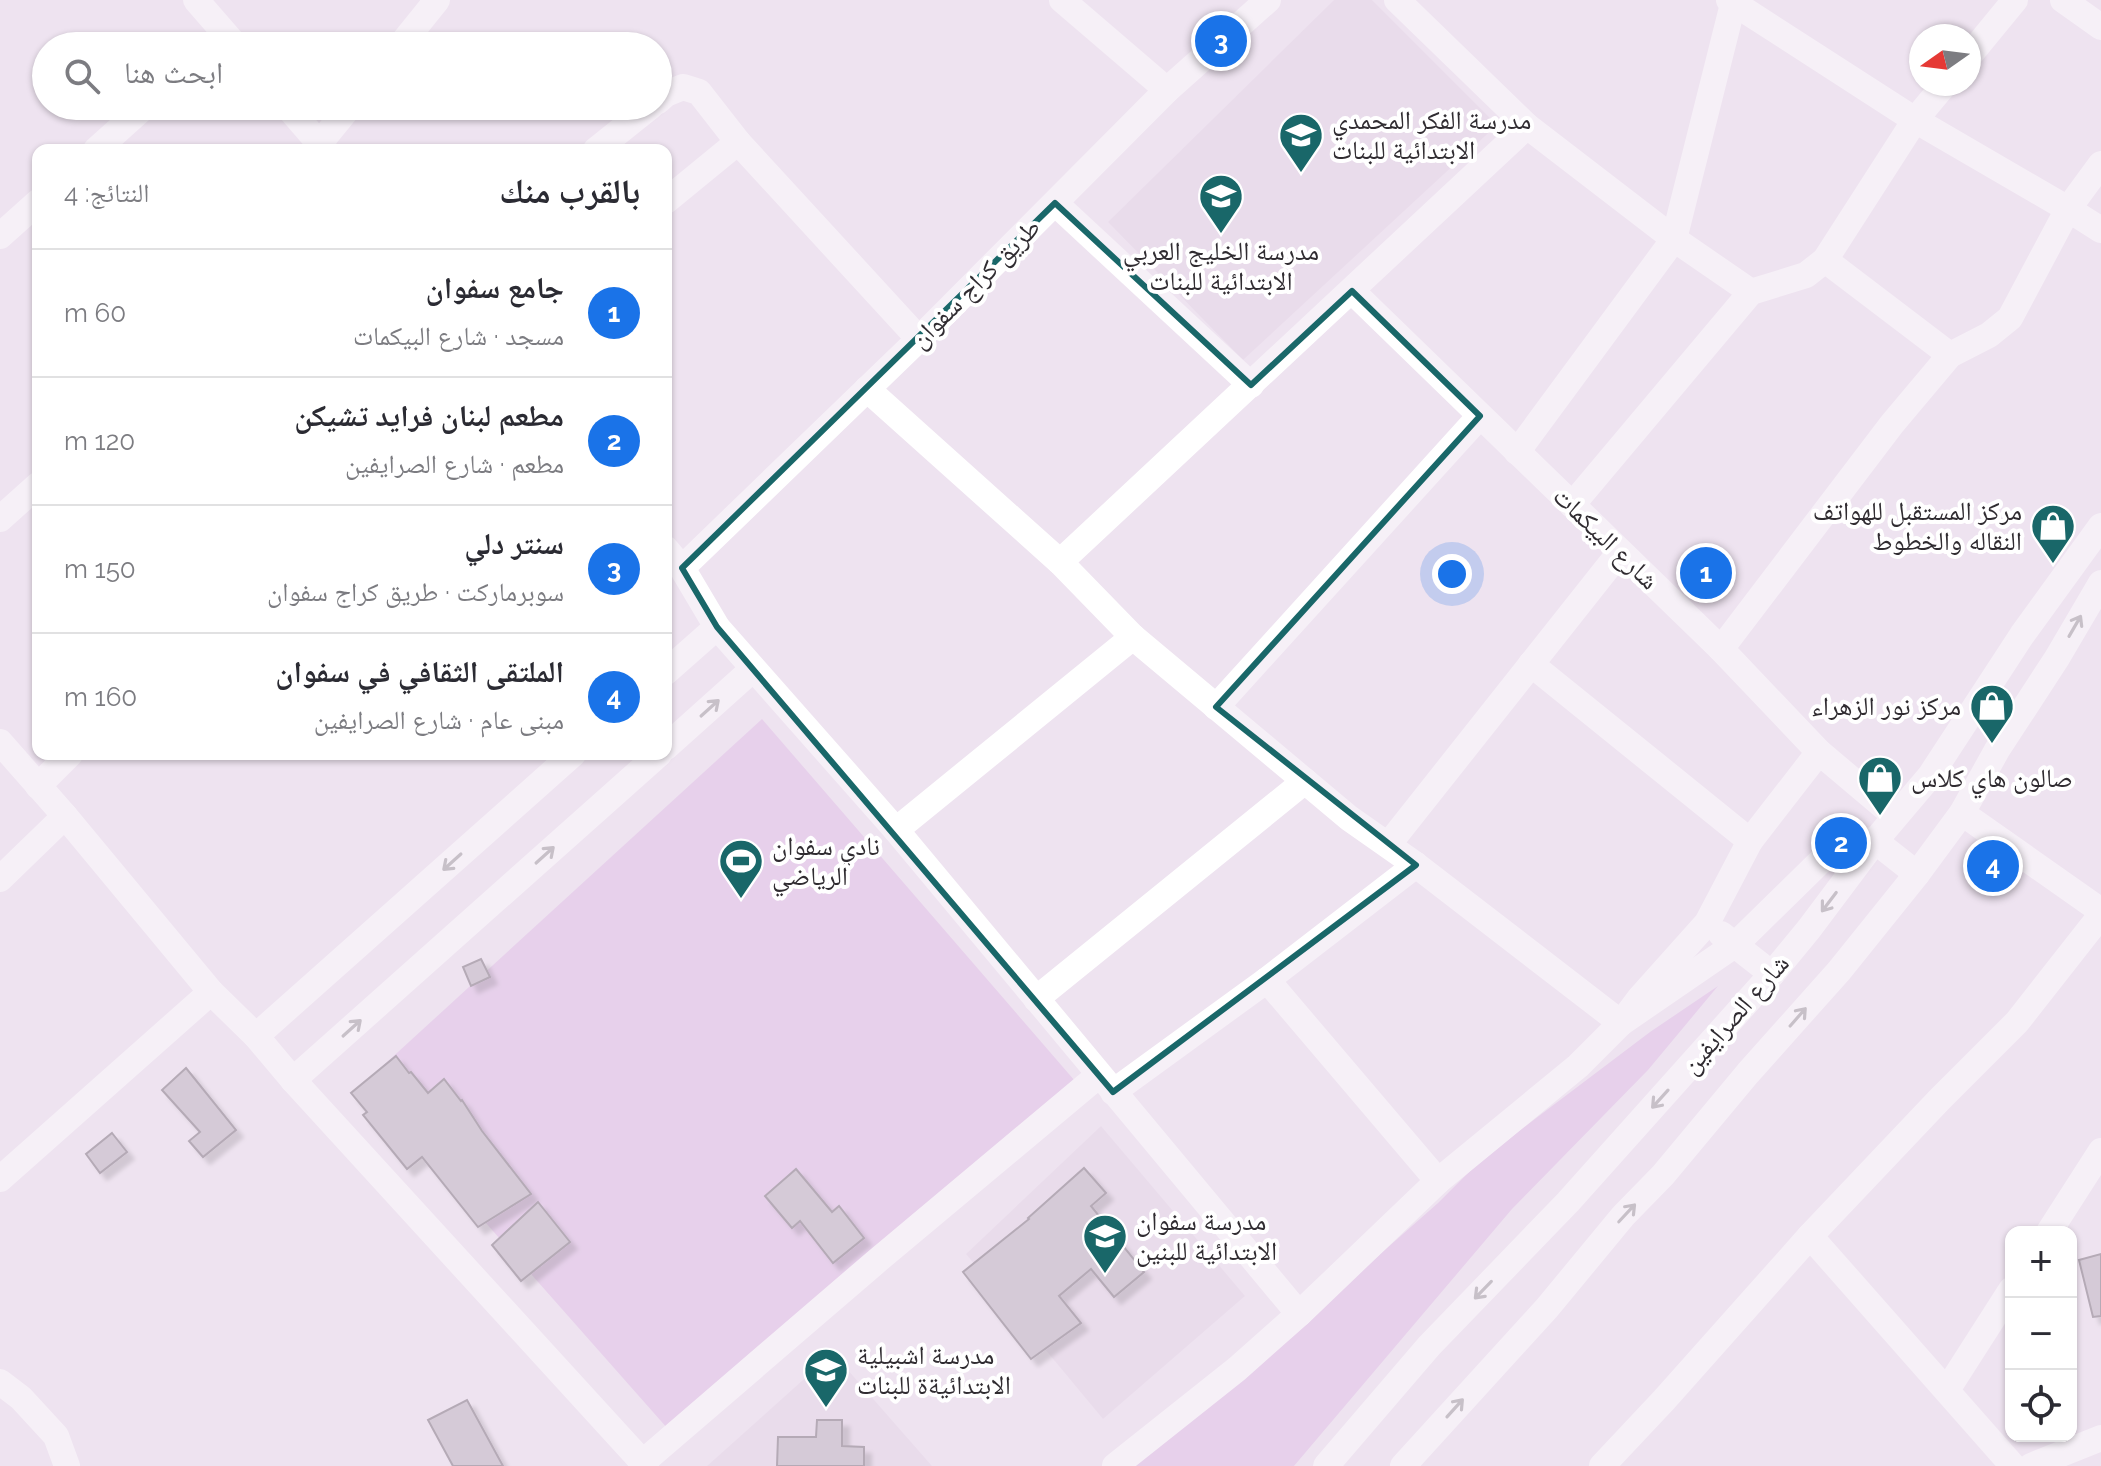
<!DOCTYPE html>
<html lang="ar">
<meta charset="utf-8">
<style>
:root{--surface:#fff;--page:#f7f7f7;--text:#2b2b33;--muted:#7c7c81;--line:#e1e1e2;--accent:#1a73e8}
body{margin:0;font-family:Raleway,"Noto Naskh Arabic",sans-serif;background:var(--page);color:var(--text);direction:rtl}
.controls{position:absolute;right:24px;bottom:24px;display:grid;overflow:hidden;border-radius:16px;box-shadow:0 2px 6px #0004}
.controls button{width:72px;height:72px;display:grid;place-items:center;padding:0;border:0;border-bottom:2px solid var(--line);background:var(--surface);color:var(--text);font:40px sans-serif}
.compass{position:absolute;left:1909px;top:24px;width:72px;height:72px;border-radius:50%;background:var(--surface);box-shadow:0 2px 6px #0004;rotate:256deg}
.you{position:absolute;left:1452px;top:574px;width:28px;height:28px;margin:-20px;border:6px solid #fff;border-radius:50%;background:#1a73e8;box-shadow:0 0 0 12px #1a73e833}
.badge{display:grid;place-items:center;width:52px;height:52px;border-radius:50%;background:var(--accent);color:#fff;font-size:26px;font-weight:700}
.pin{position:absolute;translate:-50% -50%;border:4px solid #fff;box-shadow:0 2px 8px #0006}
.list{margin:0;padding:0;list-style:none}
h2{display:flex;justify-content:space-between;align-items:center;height:104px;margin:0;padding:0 32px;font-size:34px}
h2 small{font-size:26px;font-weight:400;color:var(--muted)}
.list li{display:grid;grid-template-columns:52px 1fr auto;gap:24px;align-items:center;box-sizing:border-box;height:128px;padding:0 32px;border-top:2px solid var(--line)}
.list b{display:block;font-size:30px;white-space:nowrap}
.list p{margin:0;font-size:26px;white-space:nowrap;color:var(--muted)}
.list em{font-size:26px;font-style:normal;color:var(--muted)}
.icon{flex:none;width:44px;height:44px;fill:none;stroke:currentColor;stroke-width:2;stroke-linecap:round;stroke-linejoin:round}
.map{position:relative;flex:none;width:2101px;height:1466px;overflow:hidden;direction:ltr}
.search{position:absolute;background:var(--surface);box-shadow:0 2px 6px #0004;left:32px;top:32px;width:640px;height:88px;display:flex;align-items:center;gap:20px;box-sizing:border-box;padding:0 28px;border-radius:44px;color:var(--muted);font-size:30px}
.panel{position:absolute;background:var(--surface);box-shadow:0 2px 6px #0004;left:32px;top:144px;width:640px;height:616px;border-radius:16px;direction:rtl}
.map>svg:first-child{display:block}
.built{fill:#e3d3e5}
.green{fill:#ddb9e4}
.building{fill:#b6acb8;stroke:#6f6570;stroke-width:2;filter:url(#shadow)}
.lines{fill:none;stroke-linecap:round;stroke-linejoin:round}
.minor{stroke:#fff;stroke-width:26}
.oneway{stroke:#989698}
.marked{fill:none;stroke:#196769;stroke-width:6;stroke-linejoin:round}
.labels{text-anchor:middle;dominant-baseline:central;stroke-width:8;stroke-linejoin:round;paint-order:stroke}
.poi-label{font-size:26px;fill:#302c31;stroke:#fff;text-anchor:start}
.street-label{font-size:26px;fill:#302c31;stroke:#fff}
</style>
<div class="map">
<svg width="2101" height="1466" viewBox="0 0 2101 1466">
<defs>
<filter id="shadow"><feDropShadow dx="7" dy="7" stdDeviation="2" flood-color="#0004"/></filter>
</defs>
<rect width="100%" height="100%" fill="#eee3f0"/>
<g class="built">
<path d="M1334 0H1372L1497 125 1243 360 1108 222Z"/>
<path d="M1101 1126 1245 1296 1103 1419 966 1254Z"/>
<path d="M833 1353 932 1466H707Z"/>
</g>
<g class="green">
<path d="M762 719 1075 1081 668 1429 363 1084Z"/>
<path d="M1718 986 1648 1070 1512 1209 1294 1466H1134L1241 1377 1438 1203 1471 1170 1519 1131 1650 1032Z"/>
</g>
<g class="building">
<path d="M481 959 490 977 471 986 463 967Z"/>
<path d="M396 1056 409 1073 411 1072 428 1093 444 1079 461 1101 462 1100 482 1131 531 1194 478 1227 422 1157 407 1169 363 1115 367 1112 351 1093Z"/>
<path d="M186 1068 236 1130 203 1157 189 1141 200 1132 162 1090Z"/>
<path d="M112 1133 127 1152 100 1173 86 1154Z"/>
<path d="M1084 1168 1106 1193 1091 1206 1144 1272 1114 1297 1091 1269 1059 1296 1081 1323 1031 1359 963 1272 1029 1219 1028 1218Z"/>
<path d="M796 1169 832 1212 839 1206 864 1238 833 1263 800 1221 792 1228 765 1196Z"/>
<path d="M538 1202 570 1242 521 1281 492 1245Z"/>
<path d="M2101 1254V1316L2093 1317 2079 1260Z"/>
<path d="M467 1400 503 1466H453L428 1420Z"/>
<path d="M817 1420H842V1446L864 1447V1466H777L778 1437H816Z"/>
</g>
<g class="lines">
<g class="minor">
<path d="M196 0 236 46"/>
<path d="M1062 0 1167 90"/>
<path d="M1397 0 1527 126 1674 239 1751 292"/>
<path d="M1729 0 1915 120 2068 209 2101 230"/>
<path d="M2063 0 2101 27"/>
<path d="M400 46 437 0"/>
<path d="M1969 56 2015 0"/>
<path d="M658 101 666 94 683 87 699 92 738 142 919 339"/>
<path d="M287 106 325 150"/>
<path d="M319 144 350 106"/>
<path d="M96 150 145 106"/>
<path d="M596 150 651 106"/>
<path d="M666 201 738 142"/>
<path d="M1055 203 1251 385"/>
<path d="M0 236 38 202"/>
<path d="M1825 260 1950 355"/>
<path d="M1352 291 1721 649 1819 752 1895 816"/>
<path d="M867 389 1060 562 1133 637 1349 818 1416 865 1621 1023 1736 944 1834 848 1852 840 1875 841 1917 874"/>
<path d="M1517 452 1674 239 1734 0"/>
<path d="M1572 505 1751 292 1806 275 1825 260 1915 120 1945 84"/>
<path d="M0 519 38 485"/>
<path d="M666 549 682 568 717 627 896 830 1299 1314"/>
<path d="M1060 562 1527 126"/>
<path d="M682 568 919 339 1167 90 1268 0"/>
<path d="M1721 649 1892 424 1950 355 1989 335 2010 318 2068 209 2101 164"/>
<path d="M666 672 717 627"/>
<path d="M1216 707 1480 416"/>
<path d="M0 742 65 816 211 992 256 1036 293 1080 646 1466"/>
<path d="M666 747 753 669"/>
<path d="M38 786 70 754"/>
<path d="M1962 813 2101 911"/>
<path d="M896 830 1133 637"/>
<path d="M1750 841 1819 752"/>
<path d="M1388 845 1620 552"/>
<path d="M0 879 65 816"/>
<path d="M1721 934 1772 974"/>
<path d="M1267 980 1438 1181"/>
<path d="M1036 999 1305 781"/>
<path d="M256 1036 573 754"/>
<path d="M293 1080 659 754"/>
<path d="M1113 1092 1267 980 1416 865"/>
<path d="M0 1179 211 992"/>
<path d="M2049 1232 2101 1151"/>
<path d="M1810 1236 2013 1466"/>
<path d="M0 1382 21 1398 56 1436 67 1466"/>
<path d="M1947 1390 2011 1290"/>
<path d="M643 1462 878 1260 1099 1075"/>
<path d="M1115 1466 1237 1369 1299 1314 1438 1181 1578 1066 1621 1023 1639 999 1707 923 1750 841 1531 664"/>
<path d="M1326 1466 1429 1346 1568 1202 1772 974 1809 929 1875 841 1930 776 2022 635 2101 526"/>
<path d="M1403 1466 1547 1308 1623 1216 1663 1175 1748 1073 1839 971 1917 874 1962 813 1997 750 2057 658 2101 583"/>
<path d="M1602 1466 1664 1400 1810 1236 1939 1100 2017 1022 2101 915"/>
<path d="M2031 1466 2101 1438"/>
</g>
</g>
<defs><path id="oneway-shaft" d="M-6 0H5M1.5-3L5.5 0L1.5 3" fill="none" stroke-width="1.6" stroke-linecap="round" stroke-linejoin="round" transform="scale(2)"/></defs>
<g class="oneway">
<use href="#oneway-shaft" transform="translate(2075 626) rotate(-60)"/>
<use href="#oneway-shaft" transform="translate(710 708) rotate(-42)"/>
<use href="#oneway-shaft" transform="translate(545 855) rotate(-42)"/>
<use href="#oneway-shaft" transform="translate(452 862) rotate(138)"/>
<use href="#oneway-shaft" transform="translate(1829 902) rotate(127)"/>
<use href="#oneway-shaft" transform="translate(1798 1017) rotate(-49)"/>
<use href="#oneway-shaft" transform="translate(352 1028) rotate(-42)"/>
<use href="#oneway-shaft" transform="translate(1660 1099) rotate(132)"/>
<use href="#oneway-shaft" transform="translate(1627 1213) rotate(-47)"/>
<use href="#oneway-shaft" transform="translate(1483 1290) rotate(134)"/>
<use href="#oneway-shaft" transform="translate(1455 1408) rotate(-48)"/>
</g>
<path d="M0 0H2101V1466H0ZM1055 203 1251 385 1352 291 1480 416 1216 707 1416 865 1113 1092 717 627 682 568Z" fill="#eee3f0" fill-opacity=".55" fill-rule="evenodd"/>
<path class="marked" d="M1055 203 1251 385 1352 291 1480 416 1216 707 1416 865 1113 1092 717 627 682 568Z"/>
<defs>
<g id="school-pin" transform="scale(2.3)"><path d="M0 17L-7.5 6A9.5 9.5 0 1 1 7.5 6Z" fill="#196769" stroke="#fff"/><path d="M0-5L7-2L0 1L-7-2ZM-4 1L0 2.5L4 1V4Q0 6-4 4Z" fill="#fff"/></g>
<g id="shop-pin" transform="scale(2.3)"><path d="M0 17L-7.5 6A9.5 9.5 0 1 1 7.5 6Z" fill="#196769" stroke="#fff"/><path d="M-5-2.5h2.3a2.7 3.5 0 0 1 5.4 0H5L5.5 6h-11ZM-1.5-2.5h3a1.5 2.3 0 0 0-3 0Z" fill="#fff"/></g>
<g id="stadium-pin" transform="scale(2.3)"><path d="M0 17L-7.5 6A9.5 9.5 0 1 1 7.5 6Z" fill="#196769" stroke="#fff"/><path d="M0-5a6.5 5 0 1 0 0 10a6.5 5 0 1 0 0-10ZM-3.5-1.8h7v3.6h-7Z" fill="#fff"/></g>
</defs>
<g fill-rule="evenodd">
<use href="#school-pin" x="1301" y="135"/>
<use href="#school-pin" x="1221" y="196"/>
<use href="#shop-pin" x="2053" y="526"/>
<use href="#shop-pin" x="1992" y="706"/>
<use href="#shop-pin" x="1880" y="778"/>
<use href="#stadium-pin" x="741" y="861"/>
<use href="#school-pin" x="1105" y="1236"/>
<use href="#school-pin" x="826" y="1370"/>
</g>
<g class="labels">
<g class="poi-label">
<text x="1332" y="120">مدرسة الفكر المحمدي<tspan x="1332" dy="30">الابتدائية للبنات</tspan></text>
<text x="1221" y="251" text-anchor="middle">مدرسة الخليج العربي<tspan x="1221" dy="30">الابتدائية للبنات</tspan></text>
<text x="2022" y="511" text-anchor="end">مركز المستقبل للهواتف<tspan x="2022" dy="30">النقاله والخطوط</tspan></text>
<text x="1961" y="706" text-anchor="end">مركز نور الزهراء</text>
<text x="1911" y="778">صالون هاي كلاس</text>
<text x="772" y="846">نادي سفوان<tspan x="772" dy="30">الرياضي</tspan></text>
<text x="1136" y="1221">مدرسة سفوان<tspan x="1136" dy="30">الابتدائية للبنين</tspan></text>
<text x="857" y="1355">مدرسة اشبيلية<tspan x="857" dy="30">الابتدائيةة للبنات</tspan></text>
</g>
<g class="street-label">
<text transform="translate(975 283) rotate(-45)">طريق كراج سفوان</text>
<text transform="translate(1606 538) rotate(44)">شارع البيكمات</text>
<text transform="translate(1735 1014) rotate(-49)">شارع الصرايفين</text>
</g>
</g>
</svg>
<div class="controls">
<button>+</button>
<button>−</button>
<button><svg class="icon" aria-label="locate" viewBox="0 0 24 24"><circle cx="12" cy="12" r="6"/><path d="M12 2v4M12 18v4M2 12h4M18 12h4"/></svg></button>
</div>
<svg class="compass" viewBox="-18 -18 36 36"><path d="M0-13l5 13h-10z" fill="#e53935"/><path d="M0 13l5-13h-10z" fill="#7c7c81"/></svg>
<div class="you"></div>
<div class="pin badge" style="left:1706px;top:573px">1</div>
<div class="pin badge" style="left:1841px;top:843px">2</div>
<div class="pin badge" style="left:1221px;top:41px">3</div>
<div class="pin badge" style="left:1993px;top:866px">4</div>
<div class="search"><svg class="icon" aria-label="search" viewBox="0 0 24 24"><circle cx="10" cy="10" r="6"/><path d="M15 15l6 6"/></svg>ابحث هنا</div>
<section class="panel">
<h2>بالقرب منك<small>النتائج: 4</small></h2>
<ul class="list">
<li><span class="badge">1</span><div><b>جامع سفوان</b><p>مسجد · شارع البيكمات</p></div><em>60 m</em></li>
<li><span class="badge">2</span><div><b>مطعم لبنان فرايد تشيكن</b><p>مطعم · شارع الصرايفين</p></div><em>120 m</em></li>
<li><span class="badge">3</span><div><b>سنتر دلي</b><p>سوبرماركت · طريق كراج سفوان</p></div><em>150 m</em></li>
<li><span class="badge">4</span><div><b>الملتقى الثقافي في سفوان</b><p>مبنى عام · شارع الصرايفين</p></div><em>160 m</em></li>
</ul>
</section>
</div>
